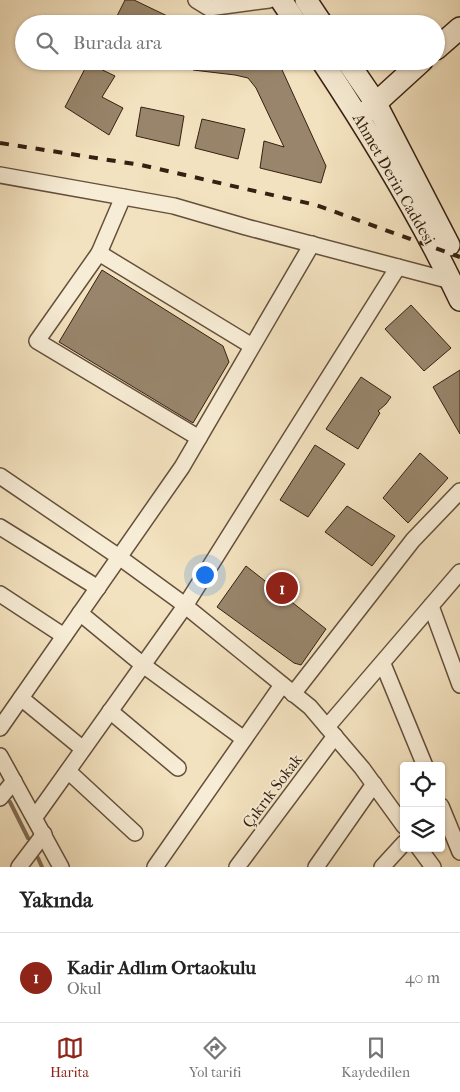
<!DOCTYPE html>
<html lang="tr">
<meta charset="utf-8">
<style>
:root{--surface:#fff;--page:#f2f2f2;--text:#222;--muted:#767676;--line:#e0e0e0;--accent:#8f2418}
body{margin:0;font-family:"IM FELL French Canon",serif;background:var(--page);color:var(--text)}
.controls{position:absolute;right:15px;bottom:15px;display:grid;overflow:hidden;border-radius:5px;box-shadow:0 1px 4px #0004}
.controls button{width:45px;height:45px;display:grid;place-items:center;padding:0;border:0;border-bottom:1px solid var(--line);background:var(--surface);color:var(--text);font:25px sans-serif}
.you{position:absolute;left:204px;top:574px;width:18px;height:18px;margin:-12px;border:4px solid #fff;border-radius:50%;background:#1a73e8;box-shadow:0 0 0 8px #1a73e833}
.badge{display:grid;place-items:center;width:32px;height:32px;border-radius:50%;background:var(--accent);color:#fff;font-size:16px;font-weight:700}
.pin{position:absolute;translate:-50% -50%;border:2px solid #fff;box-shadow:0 1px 5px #0006}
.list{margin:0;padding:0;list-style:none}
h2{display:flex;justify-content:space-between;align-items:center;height:65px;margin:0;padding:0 20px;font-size:21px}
h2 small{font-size:16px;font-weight:400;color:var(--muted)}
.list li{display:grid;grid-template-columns:32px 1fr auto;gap:15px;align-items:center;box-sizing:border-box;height:90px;padding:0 20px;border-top:1px solid var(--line)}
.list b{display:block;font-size:19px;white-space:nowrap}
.list p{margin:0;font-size:16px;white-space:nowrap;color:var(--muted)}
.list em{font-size:16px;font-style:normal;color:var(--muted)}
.icon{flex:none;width:28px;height:28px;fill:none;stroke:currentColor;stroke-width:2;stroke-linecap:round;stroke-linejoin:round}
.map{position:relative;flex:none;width:460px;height:867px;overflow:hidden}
.search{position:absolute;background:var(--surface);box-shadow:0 1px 4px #0004;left:15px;right:15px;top:15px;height:55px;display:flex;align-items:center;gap:12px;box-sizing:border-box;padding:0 18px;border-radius:28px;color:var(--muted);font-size:19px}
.sheet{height:155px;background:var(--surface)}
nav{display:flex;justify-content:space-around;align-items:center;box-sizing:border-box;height:70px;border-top:1px solid var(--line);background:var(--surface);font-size:14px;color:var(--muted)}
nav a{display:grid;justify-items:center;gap:2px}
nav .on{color:var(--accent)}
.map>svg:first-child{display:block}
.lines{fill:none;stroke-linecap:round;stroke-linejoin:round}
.stream{stroke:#816d56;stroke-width:4}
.building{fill:#98856b;stroke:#362011}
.street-casing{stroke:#65503c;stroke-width:18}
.secondary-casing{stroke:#362011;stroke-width:24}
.street{stroke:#f7ecd5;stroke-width:15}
.secondary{stroke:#f7ecd5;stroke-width:21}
.rail{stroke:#362011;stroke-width:4;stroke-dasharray:9 9;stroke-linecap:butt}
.labels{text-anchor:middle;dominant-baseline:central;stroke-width:4;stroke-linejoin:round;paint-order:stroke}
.street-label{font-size:16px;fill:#362011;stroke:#f7ecd5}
</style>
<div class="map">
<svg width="460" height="867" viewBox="0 0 460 867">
<rect width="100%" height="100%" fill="#f3e2bf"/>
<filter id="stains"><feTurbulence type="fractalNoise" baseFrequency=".004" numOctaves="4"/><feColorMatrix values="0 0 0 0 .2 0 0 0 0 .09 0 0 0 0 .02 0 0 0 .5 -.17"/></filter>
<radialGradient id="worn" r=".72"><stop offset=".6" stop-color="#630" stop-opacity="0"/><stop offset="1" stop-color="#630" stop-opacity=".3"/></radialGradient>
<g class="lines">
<g class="stream">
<path d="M10 802 28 838"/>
<path d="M38 858 42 867"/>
</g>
</g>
<g class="building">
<path d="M125 0H134L184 24H113Z"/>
<path d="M193 61H278L326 166 321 183 260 168 264 141 284 147 256 88 248 78 235 75 193 70Z"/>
<path d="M88 63 115 76 102 97 123 108 109 135 65 107Z"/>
<path d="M141 107 184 116 179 146 136 136Z"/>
<path d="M202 119 245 129 238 159 195 148Z"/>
<path d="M102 270 223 346 229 362 193 423 59 342Z"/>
<path d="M411 305 451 348 424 371 385 329Z"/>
<path d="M460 370V434L433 387Z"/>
<path d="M361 377 391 397 386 404 378 411 380 413 358 449 326 429Z"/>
<path d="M315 445 345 464 308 517 280 500Z"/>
<path d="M420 453 448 478 408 523 383 498Z"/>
<path d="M347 506 395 536 372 566 325 532Z"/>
<path d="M246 566 326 629 301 665 294 663 217 607Z"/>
</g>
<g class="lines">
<g class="street-casing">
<g id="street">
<path d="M196 0 209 8 269 0"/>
<path d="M0 175 174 206 246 227 451 281"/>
<path d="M123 197 99 253 37 341 199 438"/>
<path d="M99 253 252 346"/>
<path d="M0 476 119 557 178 600 310 707 362 768 404 826"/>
<path d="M0 527 98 588"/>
<path d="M0 594 64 636"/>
<path d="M431 606 460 685"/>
<path d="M80 613 143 665 244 739"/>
<path d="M383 664 425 766"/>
<path d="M293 694 413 540 460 491"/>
<path d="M21 698 83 749"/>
<path d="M110 711 178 768"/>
<path d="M327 727 460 572"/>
<path d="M0 728 182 467 312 244"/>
<path d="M0 756 61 867"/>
<path d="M68 771 135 833"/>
<path d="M0 798 14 781"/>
<path d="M441 806 460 852"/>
<path d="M35 817 185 606 398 267"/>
<path d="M419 848 433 867"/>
<path d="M19 867 44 834"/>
<path d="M155 867 282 685"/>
<path d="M237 867 335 736"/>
<path d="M316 867 374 784"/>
<path d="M382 867 404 843"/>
</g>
</g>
<g class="secondary-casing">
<g id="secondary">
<path d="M281 0 297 24"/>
<path d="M306 0 322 24"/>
<path d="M436 49 460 28"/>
<path d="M322 61C373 138 421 217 460 300"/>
<path d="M347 61 375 102 449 245"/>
<path d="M365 113 422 61"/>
</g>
</g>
<use href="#street" class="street"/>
<use href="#secondary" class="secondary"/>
<path class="rail" d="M0 143 141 165 316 205 460 257"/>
</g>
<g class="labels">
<g class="street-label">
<text transform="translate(394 179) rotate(60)">Ahmet Derin Caddesi</text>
<text transform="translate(272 791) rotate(-53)">Çıkrık Sokak</text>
</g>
</g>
<rect width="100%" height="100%" filter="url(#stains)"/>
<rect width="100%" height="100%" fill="url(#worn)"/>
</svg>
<div class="controls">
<button><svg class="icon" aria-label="locate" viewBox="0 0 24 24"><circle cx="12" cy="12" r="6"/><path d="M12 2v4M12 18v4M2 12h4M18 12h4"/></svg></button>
<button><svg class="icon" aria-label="layers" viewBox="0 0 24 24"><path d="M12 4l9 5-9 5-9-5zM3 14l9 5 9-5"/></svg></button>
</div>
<div class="you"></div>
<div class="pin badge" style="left:282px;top:588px">1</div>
<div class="search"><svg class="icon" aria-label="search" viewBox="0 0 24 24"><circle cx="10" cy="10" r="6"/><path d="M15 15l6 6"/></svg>Burada ara</div>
</div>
<section class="sheet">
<h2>Yakında<small></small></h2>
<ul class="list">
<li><span class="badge">1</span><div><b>Kadir Adlım Ortaokulu</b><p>Okul</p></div><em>40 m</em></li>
</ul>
</section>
<nav>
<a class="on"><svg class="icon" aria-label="map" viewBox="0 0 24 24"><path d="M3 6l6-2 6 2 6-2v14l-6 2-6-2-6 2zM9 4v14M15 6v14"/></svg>Harita</a>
<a><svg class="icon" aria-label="directions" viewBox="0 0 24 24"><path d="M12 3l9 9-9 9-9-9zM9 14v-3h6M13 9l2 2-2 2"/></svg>Yol tarifi</a>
<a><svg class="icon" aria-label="saved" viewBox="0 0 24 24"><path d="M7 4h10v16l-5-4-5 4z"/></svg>Kaydedilen</a>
</nav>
